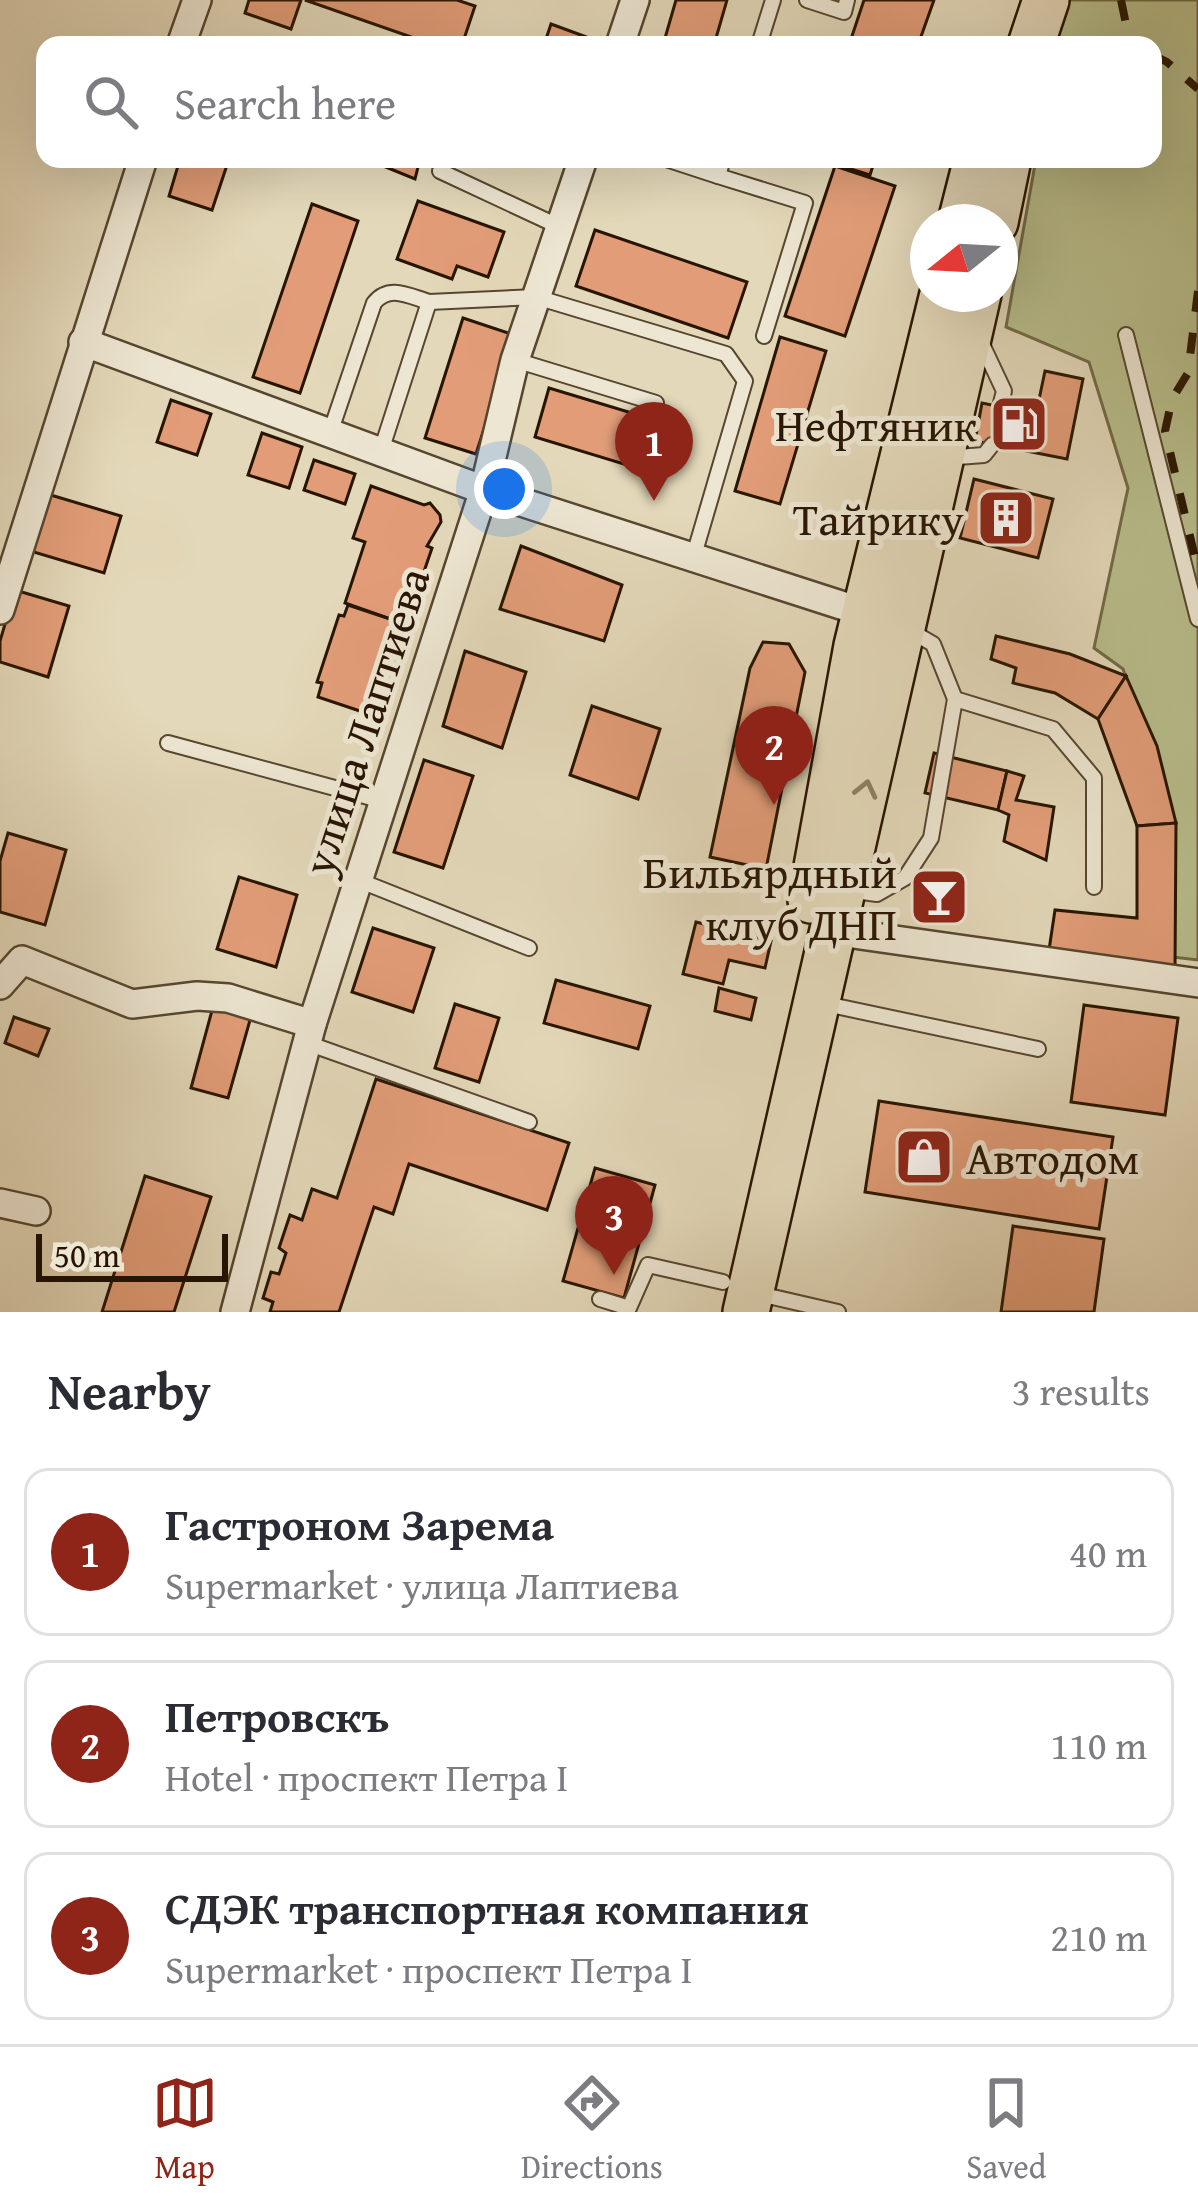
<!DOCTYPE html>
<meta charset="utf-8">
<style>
:root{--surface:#fff;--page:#f7f7f7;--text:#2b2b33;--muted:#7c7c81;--line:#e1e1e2;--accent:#8f2418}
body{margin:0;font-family:"Gentium Book Plus",serif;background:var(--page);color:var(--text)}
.compass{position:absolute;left:910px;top:204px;width:108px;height:108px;border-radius:50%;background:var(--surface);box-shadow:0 12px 48px #0002;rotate:252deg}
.scale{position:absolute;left:36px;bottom:30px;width:192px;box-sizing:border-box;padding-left:12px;border:6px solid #281501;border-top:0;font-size:33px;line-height:42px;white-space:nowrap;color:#281501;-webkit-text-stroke:9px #ede6d2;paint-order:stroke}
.you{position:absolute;left:504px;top:489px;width:42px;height:42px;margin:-30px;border:9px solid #fff;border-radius:50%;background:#1a73e8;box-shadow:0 0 0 18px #1a73e833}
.badge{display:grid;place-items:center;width:78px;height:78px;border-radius:50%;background:var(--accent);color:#fff;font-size:39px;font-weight:700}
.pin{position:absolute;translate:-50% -99px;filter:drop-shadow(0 3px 6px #0008)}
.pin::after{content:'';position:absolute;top:63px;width:42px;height:36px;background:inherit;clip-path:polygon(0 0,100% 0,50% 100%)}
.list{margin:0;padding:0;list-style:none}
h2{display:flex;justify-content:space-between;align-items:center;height:156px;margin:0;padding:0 48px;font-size:51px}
h2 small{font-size:39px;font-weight:400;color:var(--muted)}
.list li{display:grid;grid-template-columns:78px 1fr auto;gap:36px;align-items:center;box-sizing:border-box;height:168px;margin:0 24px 24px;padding:0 24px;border:3px solid var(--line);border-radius:24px}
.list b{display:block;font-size:45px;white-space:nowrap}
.list p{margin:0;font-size:39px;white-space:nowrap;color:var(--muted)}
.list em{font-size:39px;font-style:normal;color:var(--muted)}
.icon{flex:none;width:66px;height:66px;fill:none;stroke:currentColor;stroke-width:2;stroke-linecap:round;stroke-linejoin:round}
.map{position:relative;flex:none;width:1198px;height:1312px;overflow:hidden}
.search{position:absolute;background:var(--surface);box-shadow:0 12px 48px #0002;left:36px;right:36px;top:36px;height:132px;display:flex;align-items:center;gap:30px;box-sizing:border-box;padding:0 42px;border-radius:24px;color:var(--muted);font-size:45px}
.sheet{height:732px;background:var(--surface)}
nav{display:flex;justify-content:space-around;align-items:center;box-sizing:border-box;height:168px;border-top:3px solid var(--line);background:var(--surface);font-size:33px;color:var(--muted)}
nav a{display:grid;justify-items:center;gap:6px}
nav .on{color:var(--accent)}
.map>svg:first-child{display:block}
.green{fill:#b8be8c;stroke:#706a46;stroke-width:3}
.building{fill:#e29d78;stroke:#281501;stroke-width:3}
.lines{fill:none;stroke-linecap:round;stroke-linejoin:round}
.lane-casing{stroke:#57462f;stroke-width:18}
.street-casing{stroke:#57462f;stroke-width:32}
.primary-casing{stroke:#281501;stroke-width:50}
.lane{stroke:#ede6d2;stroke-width:14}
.street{stroke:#ede6d2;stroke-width:27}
.primary{stroke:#e3d8b9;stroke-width:45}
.rail{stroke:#281501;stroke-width:8;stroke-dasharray:21 21;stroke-linecap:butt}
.oneway{stroke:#8f8066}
.labels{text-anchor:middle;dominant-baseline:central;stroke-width:10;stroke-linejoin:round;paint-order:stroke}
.poi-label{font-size:45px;fill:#281501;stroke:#ede6d2;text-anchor:end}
.street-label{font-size:45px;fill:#281501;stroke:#ede6d2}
</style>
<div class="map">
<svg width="1198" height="1312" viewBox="0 0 1198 1312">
<rect width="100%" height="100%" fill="#e3d8b9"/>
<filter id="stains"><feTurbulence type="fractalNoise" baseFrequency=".00167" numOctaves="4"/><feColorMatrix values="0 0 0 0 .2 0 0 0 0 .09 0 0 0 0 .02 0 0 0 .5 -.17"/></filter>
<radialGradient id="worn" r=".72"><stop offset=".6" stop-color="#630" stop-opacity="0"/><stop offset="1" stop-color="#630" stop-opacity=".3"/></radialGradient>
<path class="green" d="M1064 0H1198V960L1172 957 1167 811 1123 669 1094 648 1128 488 1089 362 1006 327 1036 159H1153V45H1056Z"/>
<g class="building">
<path d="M249 0H301L291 29 245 13Z"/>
<path d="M305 0H457L475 6 462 45H434Z"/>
<path d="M676 0H727L714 45H663Z"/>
<path d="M864 0H934L918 45H849Z"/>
<path d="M551 24 600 42 599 45H544Z"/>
<path d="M180 159H206L227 165 212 210 169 196Z"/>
<path d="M366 159H420L415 179Z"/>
<path d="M819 159H875L870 175Z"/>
<path d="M835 166 895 186 845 336 785 316Z"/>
<path d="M418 201 504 232 488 277 457 266 452 279 397 259Z"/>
<path d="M312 204 358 221 300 393 253 377Z"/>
<path d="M595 230 747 282 728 338 576 286Z"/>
<path d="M463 318 514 335 476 454 425 438Z"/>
<path d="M780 337 826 351 780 504 735 491Z"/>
<path d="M1045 371 1083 379 1067 459 975 441 982 403 1036 414Z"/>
<path d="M549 388 655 420 640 469 535 437Z"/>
<path d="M171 400 211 414 197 455 157 442Z"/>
<path d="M262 433 302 447 289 488 248 475Z"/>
<path d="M314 460 355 474 345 504 304 490Z"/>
<path d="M974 479 1053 499 1038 558 960 538Z"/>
<path d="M371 486 424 505 430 503 440 515 441 522 427 546 432 548 412 607 405 605 399 622 345 603 365 542 353 538Z"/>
<path d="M44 493 121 516 104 573 27 550Z"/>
<path d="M521 546 622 585 604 641 500 609Z"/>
<path d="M15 590 69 606 48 677 0 662V641Z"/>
<path d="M348 605 399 622 379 696 373 694 366 713 318 697 322 683 317 682 339 615 344 616Z"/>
<path d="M996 636 1070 654 1126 676 1098 719 1055 693 1013 683 1016 668 991 659Z"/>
<path d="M763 642 789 644 805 672 766 869 710 857 750 668Z"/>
<path d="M465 651 526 672 502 748 443 726Z"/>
<path d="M1126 676 1157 746 1176 823 1137 826 1098 719Z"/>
<path d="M592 706 660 729 638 799 570 775Z"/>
<path d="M934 753 1007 771 998 810 925 793Z"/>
<path d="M424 760 473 776 443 868 394 852Z"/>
<path d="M1007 771 1024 776 1016 800 1054 807 1046 860 1004 841 1009 815 998 810Z"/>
<path d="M1176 823 1175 968 1049 950 1055 910 1137 918V826Z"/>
<path d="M8 833 66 850 45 925 0 912V861Z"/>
<path d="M239 877 297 895 276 967 217 949Z"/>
<path d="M696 922 771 941 765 968 729 960 723 984 683 974Z"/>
<path d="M373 928 434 948 413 1012 352 992Z"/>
<path d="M556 980 650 1006 638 1049 544 1023Z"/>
<path d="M719 988 756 998 751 1020 715 1011Z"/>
<path d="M214 1003 252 1013 228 1098 191 1088Z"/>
<path d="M455 1004 499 1018 479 1082 435 1068Z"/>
<path d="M1084 1005 1178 1018 1165 1115 1071 1102Z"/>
<path d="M14 1017 49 1029 38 1056 5 1043Z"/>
<path d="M376 1079 569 1143 547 1210 409 1164 393 1214 374 1207 339 1312H270L273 1302 263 1298 271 1272 279 1274 286 1253 279 1248 290 1215 302 1220 312 1189 337 1198Z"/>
<path d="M879 1101 1113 1137 1099 1229 865 1192Z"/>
<path d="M595 1168 655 1185 624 1298 563 1281Z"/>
<path d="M145 1176 211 1197 174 1312H102Z"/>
<path d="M1013 1226 1104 1239 1094 1312H1001Z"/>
</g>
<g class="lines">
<g class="lane-casing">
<g id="lane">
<path d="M807 0 844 12 847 0"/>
<path d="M759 45 773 0"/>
<path d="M666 159 718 176 723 159"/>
<path d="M440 171 560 227"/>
<path d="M718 176 805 203 764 336"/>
<path d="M429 302 536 297 726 354 745 381 694 555"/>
<path d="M1126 335 1198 619"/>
<path d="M980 340 1004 391 1000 407"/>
<path d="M515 360 656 403"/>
<path d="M330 433 374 303C389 284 409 296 429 302L380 454"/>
<path d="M945 458 984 455 992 445"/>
<path d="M955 699 1053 729 1094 778V887"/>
<path d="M168 743 383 801"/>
<path d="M358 880 529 948"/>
<path d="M848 890 877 894 905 878 931 838 955 699 933 644 909 630"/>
<path d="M826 1004 1038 1049"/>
<path d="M307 1043 529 1122"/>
<path d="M755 1293 838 1312"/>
<path d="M600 1299 629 1308 648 1265 723 1282"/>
</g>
</g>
<g class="street-casing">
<g id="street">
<path d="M181 45 197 0"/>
<path d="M620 45 635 0"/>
<path d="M83 342 484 490 878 617"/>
<path d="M0 610 143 159"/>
<path d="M832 931 1198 983"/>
<path d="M0 985 22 960 132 1004 197 996 228 998 312 1024"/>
<path d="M0 1203 36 1211"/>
<path d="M235 1312 312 1024 484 490 515 360 583 159"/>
</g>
</g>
<g class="primary-casing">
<g id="primary">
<path d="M1031 45 1046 0"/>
<path d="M961 222 977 159"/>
<path d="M995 222 1008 159"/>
<path d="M811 900 857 646 943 294"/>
<path d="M746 1312 978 294"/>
</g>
</g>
<use href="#lane" class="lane"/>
<use href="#street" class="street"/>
<use href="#primary" class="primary"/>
<g class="rail">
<path d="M1121 0 1127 29 1139 45"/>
<path d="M1153 55 1167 62 1198 89"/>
<path d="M1198 291 1188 373 1172 399 1165 431 1198 570"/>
</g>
</g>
<defs><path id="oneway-chevron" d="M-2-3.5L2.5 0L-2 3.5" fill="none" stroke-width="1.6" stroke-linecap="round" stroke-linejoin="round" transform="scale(3)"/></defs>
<use class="oneway" href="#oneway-chevron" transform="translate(866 789) rotate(-77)"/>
<defs>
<g id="fuel-square" transform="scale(3)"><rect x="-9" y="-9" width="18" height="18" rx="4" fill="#8f2418" stroke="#ede6d2"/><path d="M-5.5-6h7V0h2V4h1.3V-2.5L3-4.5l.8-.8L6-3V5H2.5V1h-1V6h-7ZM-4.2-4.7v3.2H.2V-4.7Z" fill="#fff"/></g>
<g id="building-square" transform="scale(3)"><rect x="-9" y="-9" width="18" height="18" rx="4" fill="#8f2418" stroke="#ede6d2"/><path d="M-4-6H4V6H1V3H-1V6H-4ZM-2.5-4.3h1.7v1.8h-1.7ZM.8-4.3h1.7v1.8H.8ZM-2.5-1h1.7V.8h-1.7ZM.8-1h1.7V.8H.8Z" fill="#fff"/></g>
<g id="bar-square" transform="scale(3)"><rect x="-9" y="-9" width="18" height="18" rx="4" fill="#8f2418" stroke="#ede6d2"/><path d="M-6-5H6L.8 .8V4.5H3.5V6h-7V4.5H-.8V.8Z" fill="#fff"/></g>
<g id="shop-square" transform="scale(3)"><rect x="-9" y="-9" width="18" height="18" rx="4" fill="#8f2418" stroke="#ede6d2"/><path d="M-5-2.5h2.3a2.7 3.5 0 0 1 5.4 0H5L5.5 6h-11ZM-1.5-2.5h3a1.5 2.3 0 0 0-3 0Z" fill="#fff"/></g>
</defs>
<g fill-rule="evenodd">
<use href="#fuel-square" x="1019" y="424"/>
<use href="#building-square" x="1006" y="518"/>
<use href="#bar-square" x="939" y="897"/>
<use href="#shop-square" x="924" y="1157"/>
</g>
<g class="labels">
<g class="poi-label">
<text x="977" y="424">Нефтяник</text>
<text x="964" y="518">Тайрику</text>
<text x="897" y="871">Бильярдный<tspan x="897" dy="52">клуб ДНП</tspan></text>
<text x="966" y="1157" text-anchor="start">Автодом</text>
</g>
<g class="street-label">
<text transform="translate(365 721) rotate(-72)">улица Лаптиева</text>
</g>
</g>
<rect width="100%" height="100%" filter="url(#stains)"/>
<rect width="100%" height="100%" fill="url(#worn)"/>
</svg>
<svg class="compass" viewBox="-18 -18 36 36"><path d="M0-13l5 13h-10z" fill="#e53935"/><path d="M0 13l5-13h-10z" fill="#7c7c81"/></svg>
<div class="scale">50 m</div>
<div class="you"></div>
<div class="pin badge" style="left:654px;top:501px">1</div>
<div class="pin badge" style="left:774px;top:805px">2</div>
<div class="pin badge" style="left:614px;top:1275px">3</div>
<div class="search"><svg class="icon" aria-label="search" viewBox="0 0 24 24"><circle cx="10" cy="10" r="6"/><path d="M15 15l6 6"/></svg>Search here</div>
</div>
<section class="sheet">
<h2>Nearby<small>3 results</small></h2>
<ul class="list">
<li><span class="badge">1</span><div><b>Гастроном Зарема</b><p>Supermarket · улица Лаптиева</p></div><em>40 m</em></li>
<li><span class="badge">2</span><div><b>Петровскъ</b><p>Hotel · проспект Петра I</p></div><em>110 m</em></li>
<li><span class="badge">3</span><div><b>СДЭК транспортная компания</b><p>Supermarket · проспект Петра I</p></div><em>210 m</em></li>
</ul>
</section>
<nav>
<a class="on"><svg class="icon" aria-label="map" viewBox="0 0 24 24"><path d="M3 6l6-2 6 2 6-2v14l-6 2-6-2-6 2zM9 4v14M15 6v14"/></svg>Map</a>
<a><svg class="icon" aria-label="directions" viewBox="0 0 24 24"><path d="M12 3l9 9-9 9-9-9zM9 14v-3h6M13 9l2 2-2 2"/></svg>Directions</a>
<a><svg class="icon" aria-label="saved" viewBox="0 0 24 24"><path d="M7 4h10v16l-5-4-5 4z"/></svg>Saved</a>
</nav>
